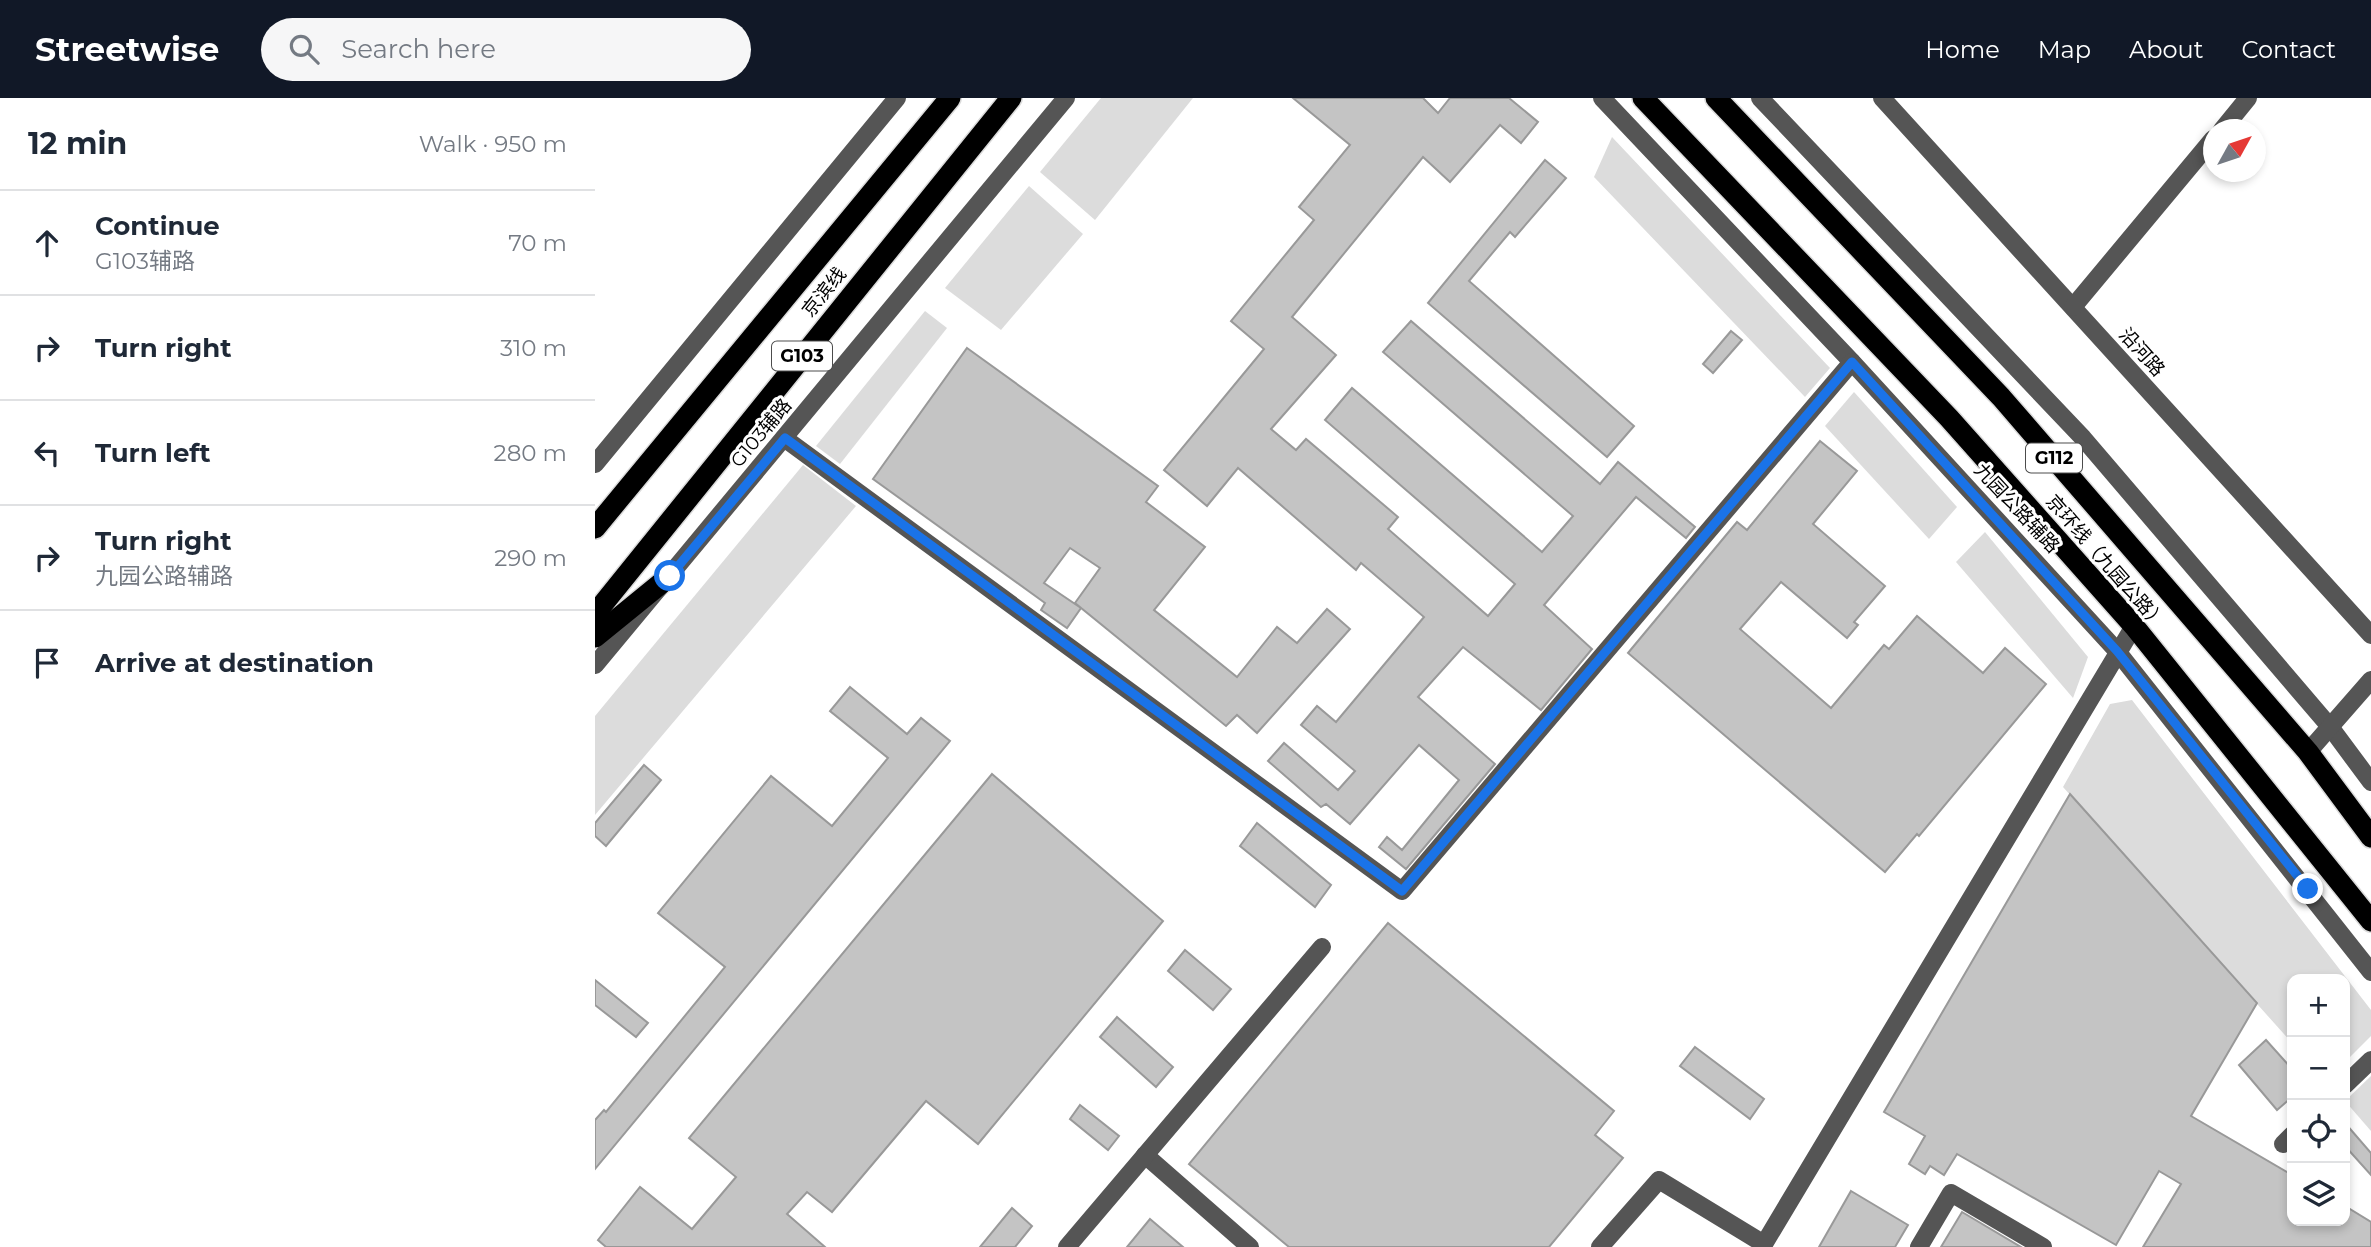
<!DOCTYPE html>
<meta charset="utf-8">
<style>
:root{--surface:#fff;--page:#f6f6f7;--text:#1f2937;--muted:#747a83;--line:#e0e1e3;--accent:#111827}
body{margin:0;font-family:Montserrat,"Noto Sans SC",sans-serif;background:var(--page);color:var(--text)}
.controls{position:absolute;right:21px;bottom:21px;display:grid;overflow:hidden;border-radius:14px;box-shadow:0 4px 10px #0003}
.controls button{width:63px;height:63px;display:grid;place-items:center;padding:0;border:0;border-bottom:2px solid var(--line);background:var(--surface);color:var(--text);font:35px sans-serif}
.compass{position:absolute;left:1608px;top:21px;width:63px;height:63px;border-radius:50%;background:var(--surface);box-shadow:0 4px 10px #0003;rotate:50deg}
.stop{position:absolute;width:21px;height:21px;margin:-16px;border:5px solid #1a73e8;border-radius:50%;background:#fff}
.stop.end{background:#1a73e8;border-color:#fff;box-shadow:0 2px 7px #0008}
.list{margin:0;padding:0;list-style:none}
h2{display:flex;justify-content:space-between;align-items:center;height:91px;margin:0;padding:0 28px;font-size:30px}
h2 small{font-size:23px;font-weight:400;color:var(--muted)}
.list li{display:grid;grid-template-columns:46px 1fr auto;gap:21px;align-items:center;box-sizing:border-box;height:105px;padding:0 28px;border-top:2px solid var(--line)}
.list b{display:block;font-size:26px;white-space:nowrap}
.list p{margin:0;font-size:23px;white-space:nowrap;color:var(--muted)}
.list em{font-size:23px;font-style:normal;color:var(--muted)}
.icon{flex:none;width:38px;height:38px;fill:none;stroke:currentColor;stroke-width:2;stroke-linecap:round;stroke-linejoin:round}
.map{position:relative;flex:none;width:1776px;height:1149px;overflow:hidden}
header{display:flex;align-items:center;gap:42px;box-sizing:border-box;height:98px;padding:0 35px;background:var(--accent);color:#fff}
header strong{font-size:33px}
nav{display:flex;gap:38px;margin-inline-start:auto;font-size:24px}
.search{width:490px;height:63px;background:var(--page);display:flex;align-items:center;gap:18px;box-sizing:border-box;padding:0 24px;border-radius:38px;color:var(--muted);font-size:26px}
main{display:flex}
aside{flex:1;background:var(--surface)}
.map>svg:first-child{display:block}
.green{fill:#dcdcdc}
.building{fill:#c4c4c4;stroke:#999;stroke-width:2}
.lines{fill:none;stroke-linecap:round;stroke-linejoin:round}
.highway-casing{stroke:#dbdbdb;stroke-width:24}
.minor{stroke:#555;stroke-width:18}
.highway{stroke:#000;stroke-width:21}
.route{stroke:#1a73e8;stroke-width:9}
.labels{text-anchor:middle;dominant-baseline:central;stroke-width:6;stroke-linejoin:round;paint-order:stroke}
.shield{fill:#fff;stroke:#4c4c4c;stroke-width:2}
.shield-label{font-size:18px;font-weight:bold;fill:#000}
.street-label{font-size:19px;fill:#000;stroke:#fff}
</style>
<header>
<strong>Streetwise</strong>
<div class="search"><svg class="icon" aria-label="search" viewBox="0 0 24 24"><circle cx="10" cy="10" r="6"/><path d="M15 15l6 6"/></svg>Search here</div>
<nav><a>Home</a><a>Map</a><a>About</a><a>Contact</a></nav>
</header>
<main>
<aside>
<h2>12 min<small>Walk · 950 m</small></h2>
<ul class="list">
<li><svg class="icon" aria-label="ahead" viewBox="0 0 24 24"><path d="M12 20V5M6 11l6-6 6 6"/></svg><div><b>Continue</b><p>G103辅路</p></div><em>70 m</em></li>
<li><svg class="icon" aria-label="right" viewBox="0 0 24 24"><path d="M7 20v-9h11M14 6l5 5-5 5"/></svg><div><b>Turn right</b></div><em>310 m</em></li>
<li><svg class="icon" aria-label="left" viewBox="0 0 24 24"><path d="M17 20v-9H6M10 6l-5 5 5 5"/></svg><div><b>Turn left</b></div><em>280 m</em></li>
<li><svg class="icon" aria-label="right" viewBox="0 0 24 24"><path d="M7 20v-9h11M14 6l5 5-5 5"/></svg><div><b>Turn right</b><p>九园公路辅路</p></div><em>290 m</em></li>
<li><svg class="icon" aria-label="arrive" viewBox="0 0 24 24"><path d="M6 21V4h12l-3 4 3 4H6"/></svg><div><b>Arrive at destination</b></div></li>
</ul>
</aside>
<div class="map">
<svg width="1776" height="1149" viewBox="0 0 1776 1149">
<rect width="100%" height="100%" fill="#fff"/>
<g class="green">
<path d="M506 0H598L500 122 445 74Z"/>
<path d="M1017 39 1235 270 1210 299 999 79Z"/>
<path d="M434 88 488 136 406 232 350 190Z"/>
<path d="M330 213 352 230 245 366 221 348Z"/>
<path d="M1259 294 1362 409 1334 441 1230 328Z"/>
<path d="M208 367 261 408 0 717V618Z"/>
<path d="M1390 434 1493 559 1478 600 1361 464Z"/>
<path d="M1537 602 1776 912V938L1750 964V881H1697V945L1468 689 1515 606Z"/>
<path d="M1776 978V1033L1750 1003Z"/>
</g>
<g class="building">
<path d="M698 0H828L843 15 855 0H914L943 24 926 45 905 27 855 84 828 59 697 219 741 257 676 331 701 352 711 341 803 419 793 431 893 518 920 486 730 322 757 290 947 454 978 418 788 254 816 223 1005 386 1023 364 1100 429 1091 440 1041 399 949 507 997 551 946 612 868 549 823 599 900 666 811 771 784 749 792 739 807 752 864 682 824 647 755 726 731 706 726 709 673 663 689 645 743 692 760 673 706 627 722 608 741 624 829 519 766 465 761 472 643 370 612 408 569 372 669 251 636 223 719 122 704 109 755 47Z"/>
<path d="M950 62 971 80 920 139 915 134 874 183 1039 328 1012 359 833 205Z"/>
<path d="M1136 233 1147 242 1118 275 1108 266Z"/>
<path d="M372 250 563 388 551 404 610 449 559 512 642 579 682 529 702 545 732 511 755 531 662 635 642 617 631 628 480 505 505 470 475 450 449 485 486 510 472 530 446 512 450 505 278 381Z"/>
<path d="M1225 343 1262 373 1218 426 1290 488 1259 524 1263 527 1252 540 1186 484 1145 531 1236 610 1289 547 1294 551 1322 518 1388 575 1410 550 1451 586 1324 738 1322 736 1290 774 1033 555 1142 424 1152 432Z"/>
<path d="M255 589 312 636 326 620 355 643 0 1071V1022L9 1012 11 1014 130 869 63 815 176 678 237 728 293 660 235 613Z"/>
<path d="M49 667 66 682 11 748 0 738V725Z"/>
<path d="M397 676 568 823 383 1046 331 1003 237 1114 212 1094 192 1116 230 1149H11L3 1142 45 1089 97 1131 141 1079 94 1040Z"/>
<path d="M1475 696 1662 905 1596 1018 1697 1077V1123H1750V1108L1776 1124V1149H1548L1586 1086 1564 1073 1521 1147 1362 1056 1349 1077 1335 1068 1330 1076 1314 1066 1330 1038 1289 1014Z"/>
<path d="M662 725 736 787 720 809 645 748Z"/>
<path d="M793 825 1019 1013 1000 1037 1028 1060 954 1149H694L594 1066Z"/>
<path d="M590 852 636 891 618 912 573 873Z"/>
<path d="M0 882 53 925 41 939 0 907Z"/>
<path d="M522 919 578 969 561 989 505 939Z"/>
<path d="M1671 942 1697 971V999L1682 1012 1644 967Z"/>
<path d="M1100 949 1169 1001 1155 1021 1085 968Z"/>
<path d="M485 1007 524 1038 513 1052 475 1021Z"/>
<path d="M1750 1025 1776 1055V1077L1750 1048Z"/>
<path d="M1256 1093 1313 1127 1300 1149H1224Z"/>
<path d="M417 1110 437 1128 420 1149H385Z"/>
<path d="M1367 1114 1426 1149H1346Z"/>
<path d="M555 1121 588 1149H532Z"/>
</g>
<g class="lines">
<g class="highway-casing">
<g id="highway">
<path d="M1048 0 1354 320 1539 528 1776 823"/>
<path d="M1121 0 1406 299 1713 654 1776 739"/>
<path d="M0 430 355 0"/>
<path d="M0 516 416 0"/>
<path d="M0 539 75 478"/>
</g>
</g>
<g class="minor">
<path d="M1007 0 1257 264 1522 553 1776 874"/>
<path d="M1165 0 1488 340 1736 630 1776 684"/>
<path d="M1287 0 1776 537"/>
<path d="M1627 32 1653 0"/>
<path d="M1478 209 1618 41"/>
<path d="M189 340 807 793 1257 264"/>
<path d="M0 366 302 0"/>
<path d="M0 567 471 0"/>
<path d="M1713 654 1776 582"/>
<path d="M1750 987 1776 962"/>
<path d="M1688 1046 1697 1037"/>
<path d="M550 1057 655 1149"/>
<path d="M472 1149 727 849"/>
<path d="M1005 1149 1064 1082 1169 1146 1539 528"/>
<path d="M1324 1149 1356 1095 1448 1149"/>
</g>
<use href="#highway" class="highway"/>
</g>
<g class="lines">
<path class="route" d="M75 478 190 340 807 793 1257 264 1522 553 1713 791"/>
</g>
<g class="labels">
<g class="shield">
<rect x="177" y="243.5" width="60" height="29" rx="5"/>
<rect x="1431" y="345.5" width="56" height="29" rx="5"/>
</g>
<g class="shield-label">
<text x="207" y="258">G103</text>
<text x="1459" y="360">G112</text>
</g>
<g class="street-label">
<text transform="translate(229 194) rotate(-51)">京滨线</text>
<text transform="translate(1547 254) rotate(48)">沿河路</text>
<text transform="translate(166 335) rotate(-50)">G103辅路</text>
<text transform="translate(1422 410) rotate(47)">九园公路辅路</text>
<text transform="translate(1511 464) rotate(49)">京环线（九园公路）</text>
</g>
</g>
</svg>
<div class="controls">
<button>+</button>
<button>−</button>
<button><svg class="icon" aria-label="locate" viewBox="0 0 24 24"><circle cx="12" cy="12" r="6"/><path d="M12 2v4M12 18v4M2 12h4M18 12h4"/></svg></button>
<button><svg class="icon" aria-label="layers" viewBox="0 0 24 24"><path d="M12 4l9 5-9 5-9-5zM3 14l9 5 9-5"/></svg></button>
</div>
<svg class="compass" viewBox="-18 -18 36 36"><path d="M0-13l5 13h-10z" fill="#e53935"/><path d="M0 13l5-13h-10z" fill="#747a83"/></svg>
<div class="stop" style="left:75px;top:478px"></div>
<div class="stop end" style="left:1713px;top:791px"></div>
</div>
</main>
